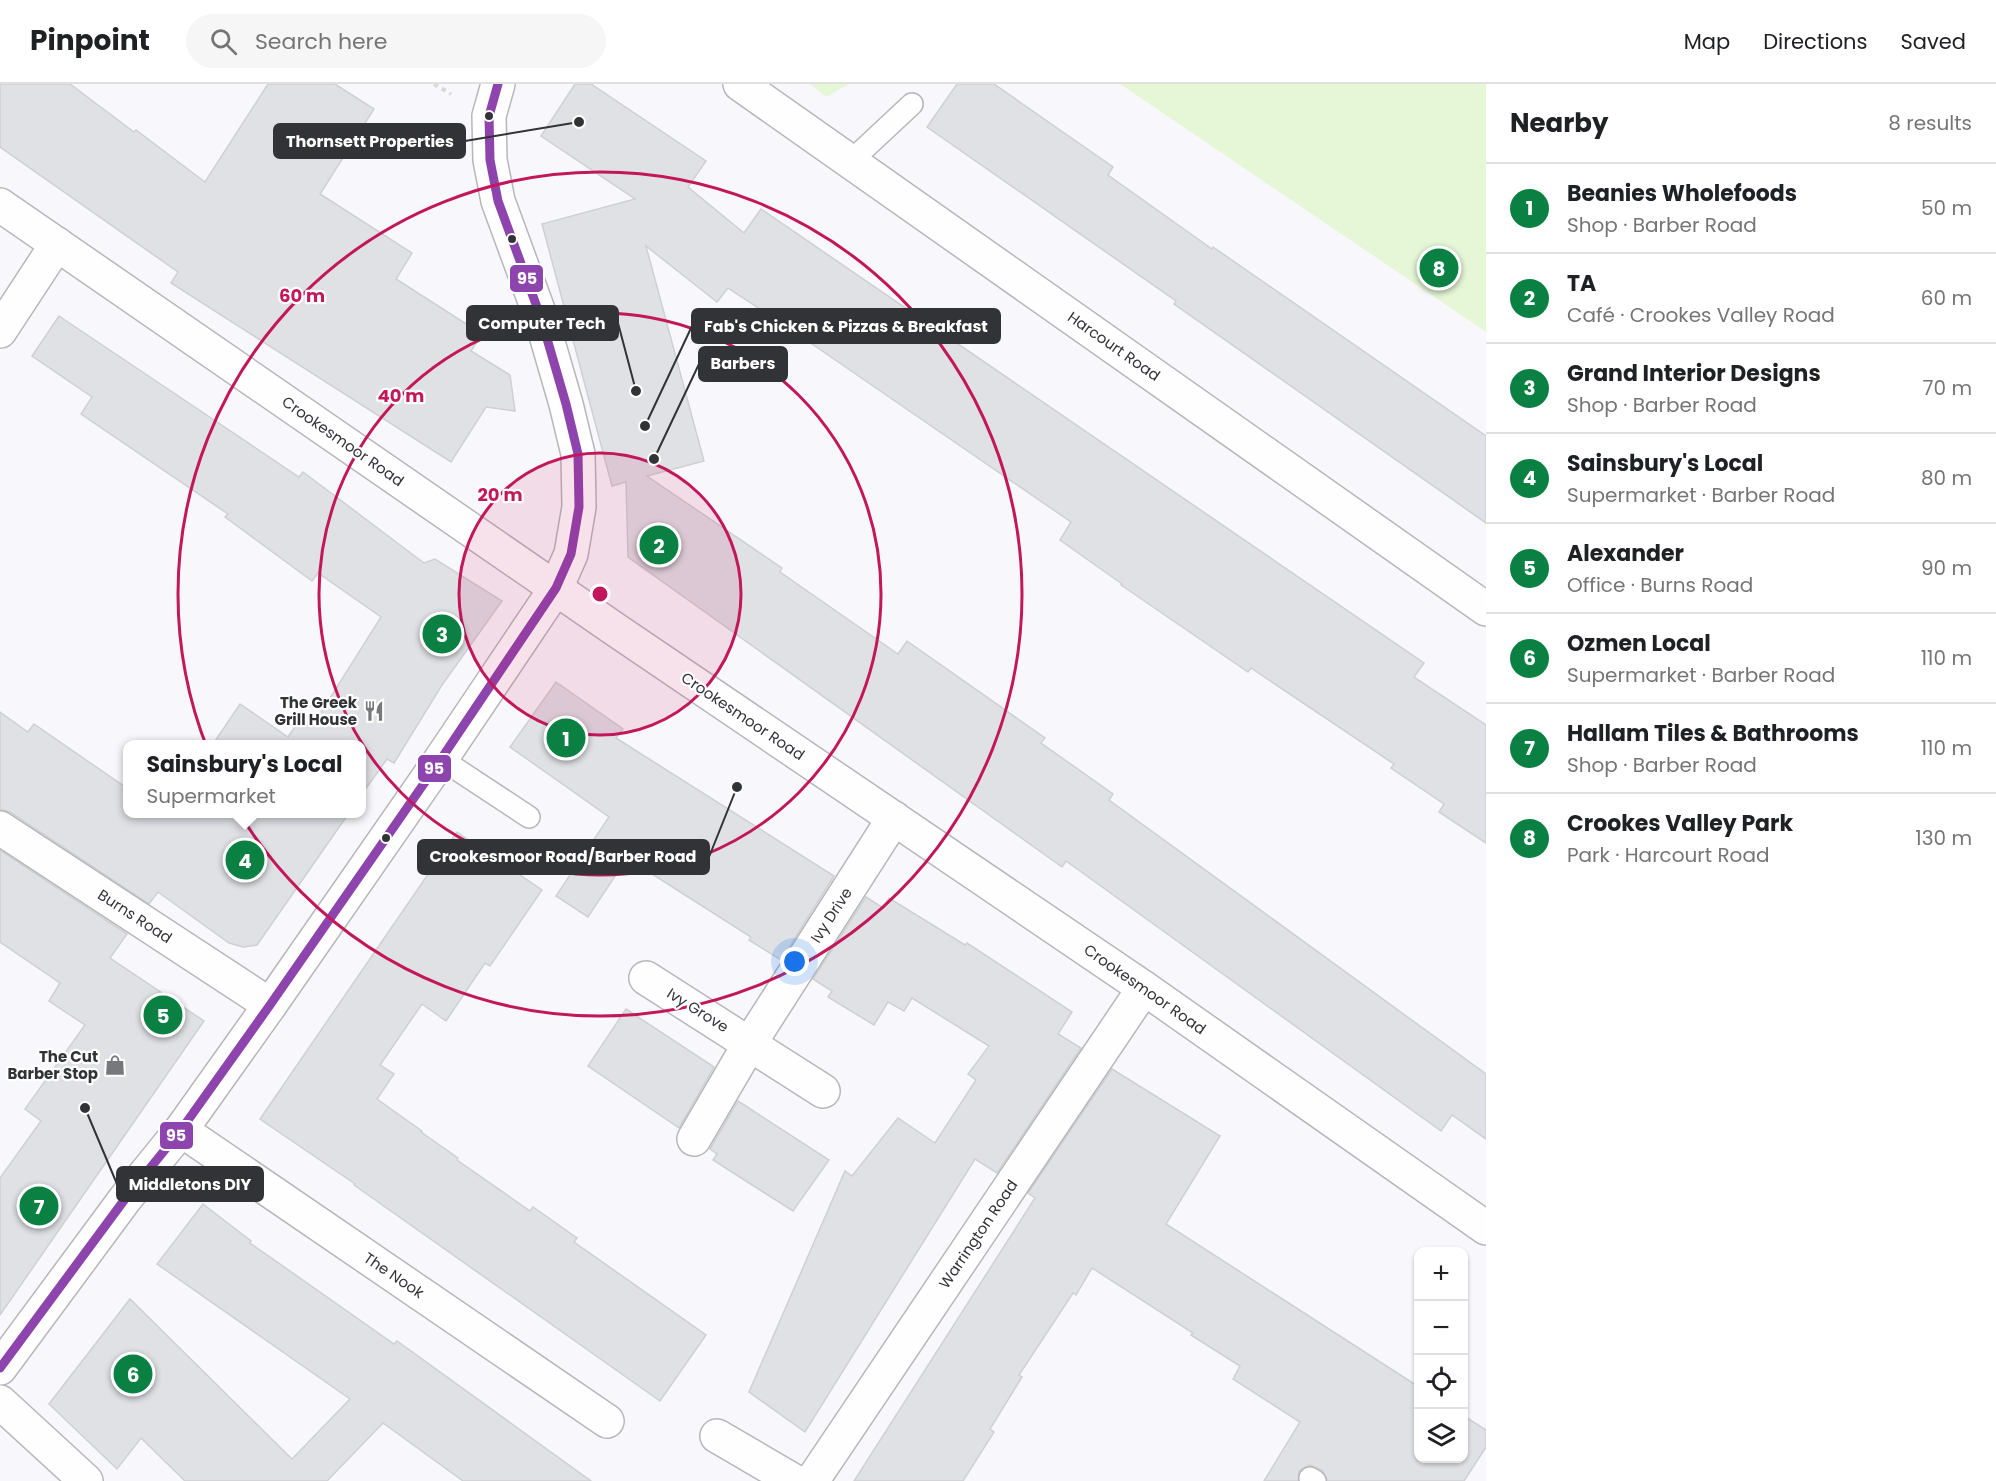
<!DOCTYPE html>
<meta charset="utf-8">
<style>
:root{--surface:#fff;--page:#f6f6f6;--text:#202124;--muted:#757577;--line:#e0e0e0;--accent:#0b8043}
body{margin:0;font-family:Poppins,sans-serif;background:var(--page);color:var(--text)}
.controls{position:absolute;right:18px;bottom:18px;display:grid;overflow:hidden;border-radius:12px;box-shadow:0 2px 4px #0004}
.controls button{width:54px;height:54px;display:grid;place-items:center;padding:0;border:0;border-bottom:2px solid var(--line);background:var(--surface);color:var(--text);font:30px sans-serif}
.you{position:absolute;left:795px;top:878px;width:21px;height:21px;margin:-15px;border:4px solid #fff;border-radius:50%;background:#1a73e8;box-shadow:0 0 0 9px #1a73e833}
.badge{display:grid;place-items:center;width:39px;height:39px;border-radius:50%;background:var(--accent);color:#fff;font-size:20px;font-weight:700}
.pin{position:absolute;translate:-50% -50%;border:3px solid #fff;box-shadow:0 2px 6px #0006}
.popup{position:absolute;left:123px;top:656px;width:243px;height:78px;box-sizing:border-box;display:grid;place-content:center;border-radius:12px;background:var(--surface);filter:drop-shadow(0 2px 4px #0005);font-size:20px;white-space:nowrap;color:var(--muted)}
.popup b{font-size:22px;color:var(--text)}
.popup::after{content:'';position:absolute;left:50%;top:100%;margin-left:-12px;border:12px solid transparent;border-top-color:var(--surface)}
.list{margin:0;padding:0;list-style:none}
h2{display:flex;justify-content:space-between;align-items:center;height:78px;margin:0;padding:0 24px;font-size:26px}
h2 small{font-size:20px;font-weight:400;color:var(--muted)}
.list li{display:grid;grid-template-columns:39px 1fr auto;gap:18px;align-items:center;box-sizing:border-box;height:90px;padding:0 24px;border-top:2px solid var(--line)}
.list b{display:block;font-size:22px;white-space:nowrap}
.list p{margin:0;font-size:20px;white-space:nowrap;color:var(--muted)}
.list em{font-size:20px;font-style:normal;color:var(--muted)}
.icon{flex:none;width:33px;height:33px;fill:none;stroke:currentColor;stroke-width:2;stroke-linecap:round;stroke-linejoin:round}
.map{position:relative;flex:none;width:1486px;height:1397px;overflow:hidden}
header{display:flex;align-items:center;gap:36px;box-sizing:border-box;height:84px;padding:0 30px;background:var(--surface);border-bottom:2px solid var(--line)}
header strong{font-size:28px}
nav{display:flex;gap:33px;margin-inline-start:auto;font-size:21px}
.search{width:420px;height:54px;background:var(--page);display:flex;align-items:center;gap:15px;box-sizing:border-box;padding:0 21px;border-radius:33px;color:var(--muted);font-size:22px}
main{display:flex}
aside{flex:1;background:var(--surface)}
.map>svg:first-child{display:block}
.green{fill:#e6f7d7}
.building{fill:#e0e1e5;stroke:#cfd0d4;stroke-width:1.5}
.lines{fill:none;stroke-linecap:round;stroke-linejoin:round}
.lane-casing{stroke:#b7b7bb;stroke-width:24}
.street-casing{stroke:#b7b7bb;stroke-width:36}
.secondary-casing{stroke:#b7b7bb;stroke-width:36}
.path{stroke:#d8d8d8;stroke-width:4;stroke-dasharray:4.5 4.5;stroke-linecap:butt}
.lane{stroke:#fefeff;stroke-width:21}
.street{stroke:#fefeff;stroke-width:33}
.secondary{stroke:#fefeff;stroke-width:33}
.bus-1-casing{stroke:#fff;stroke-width:14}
.bus-1{stroke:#8e44ad;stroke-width:9}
.ring{fill:none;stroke:#c2185b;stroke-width:3}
.bus-dot{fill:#323337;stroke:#fff;stroke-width:2}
.labels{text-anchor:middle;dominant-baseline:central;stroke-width:4.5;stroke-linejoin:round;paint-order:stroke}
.street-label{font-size:15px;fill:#323337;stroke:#fff}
.poi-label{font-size:15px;font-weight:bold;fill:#323337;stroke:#fff;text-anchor:end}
.centre{fill:#c2185b;stroke:#fff;stroke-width:3}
.ring-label{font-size:18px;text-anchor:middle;font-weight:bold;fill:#c2185b;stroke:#fff;stroke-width:4.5;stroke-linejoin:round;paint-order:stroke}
.leader{fill:none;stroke:#323337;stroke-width:2}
.callout-dot{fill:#323337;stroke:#fff;stroke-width:2}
.callout{fill:#323337;stroke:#323337;stroke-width:2}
.callout-label{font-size:16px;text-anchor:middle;font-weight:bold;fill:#fff}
.line-badge{stroke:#fff;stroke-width:2}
.badge-label{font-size:16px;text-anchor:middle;font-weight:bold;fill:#fff}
</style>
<header>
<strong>Pinpoint</strong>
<div class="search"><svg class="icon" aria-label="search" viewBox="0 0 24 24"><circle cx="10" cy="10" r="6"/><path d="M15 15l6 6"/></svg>Search here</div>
<nav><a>Map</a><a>Directions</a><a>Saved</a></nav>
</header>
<main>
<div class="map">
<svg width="1486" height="1397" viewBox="0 0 1486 1397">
<rect width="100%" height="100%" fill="#f8f8fc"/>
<g class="green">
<path d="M810 0H849L826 13Z"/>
<path d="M1120 0H1486V248Z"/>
</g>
<g class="building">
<path d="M0 0H70L134 48 136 46 205 98 268 0H335L374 25 320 110 412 169 396 195 482 250 471 267 510 291 515 327 486 323 451 378 171 199 178 188 0 63Z"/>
<path d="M575 0H591L706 77 688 103 744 149 761 125 1424 579 1414 593 1486 641V759L1439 728 1444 720 1391 684 1394 680 1251 584 1248 588 1121 501 1122 500 1060 456 1071 438 780 238 728 204 717 218 646 162 704 377 647 392 782 484 780 488 898 570 907 557 1045 654 1041 659 1113 710 1109 716 1486 990V1055L1452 1031 1441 1047 1066 777 1062 783 628 473 626 398 612 402 542 140 635 115 541 52Z"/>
<path d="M957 0H994L1113 83 1108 91 1212 165 1213 163 1486 352V439L1174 220 1176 217 927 43Z"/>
<path d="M59 232 299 393 303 388 424 479 435 475 502 517 442 601 394 679 387 675 362 710V660H213L240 620 288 653 303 631 315 638 381 533 318 489 312 497 225 433 228 430 81 330 92 313 32 272Z"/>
<path d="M556 598 623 645 616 654 834 792 781 876 749 856 751 853 627 774 588 833 556 812 609 733 510 663Z"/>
<path d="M0 628 28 648 34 640 128 705V729H163L165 731 166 729H349L257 861 243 863 229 859 158 808 149 820 10 728 0 725Z"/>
<path d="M457 748 542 806 490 882 485 879 446 937 422 920 380 981 394 990 377 1015 422 1047 421 1048 458 1074 457 1076 530 1127 533 1123 577 1154 574 1158 706 1251 660 1317 354 1101 355 1100 260 1035Z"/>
<path d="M0 766 127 850 110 874 204 937 0 1231V1094L41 1037 25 1025 85 941 49 917 60 899 0 858Z"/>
<path d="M866 813 883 824 889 814 965 861 967 859 1072 928 1058 950 1081 964 997 1089 975 1075 805 1348 749 1308 845 1087 852 1092 898 1034 935 1059 976 996 968 990 989 962 912 914 904 927 888 918 874 941 828 913 832 907 813 895Z"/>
<path d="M626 925 714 983 679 1044 588 982Z"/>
<path d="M1112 985 1220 1052 1166 1140 1419 1303V1374H1464V1332L1486 1346V1363L1464 1397H1328L1322 1386 1310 1381 1299 1387 1298 1397H1264L1300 1338 1233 1295 1240 1282 1191 1251 1193 1249 1092 1184 1076 1211 1073 1209 1019 1291 1022 1293 990 1345 994 1348 963 1397H854L1035 1114 1028 1109Z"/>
<path d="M738 1017 829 1076 793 1127 713 1076 717 1070 710 1065Z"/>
<path d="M203 1120 251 1157 250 1159 394 1260 397 1257 591 1397H463L383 1339 327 1397H185L141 1354 117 1385 49 1320 130 1215 292 1375 350 1315 157 1180Z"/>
</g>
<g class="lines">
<g class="lane-casing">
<g id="lane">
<path d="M851 77 912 20"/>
<path d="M441 675 529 733"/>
<path d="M1310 1394 1315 1397"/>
</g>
</g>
<g class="street-casing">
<g id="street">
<path d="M740 0 1486 525"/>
<path d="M0 247 57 160"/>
<path d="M0 744 270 921"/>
<path d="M646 894 823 1007"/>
<path d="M181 1046 607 1337"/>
<path d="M694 1055 750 959 894 734"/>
<path d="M0 1318 86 1397"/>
<path d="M717 1352 794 1397"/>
<path d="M812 1397 1144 904"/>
</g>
</g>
<g class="secondary-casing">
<g id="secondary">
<path d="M0 121 616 546 1144 904 1486 1144"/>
<path d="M0 1284 125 1115 181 1046 270 921 441 675 556 504 571 470 579 423 578 370 566 320 541 234 498 117 490 76 489 32 498 0"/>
</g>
</g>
<path class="path" d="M434 0 451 10"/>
<use href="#lane" class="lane"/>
<use href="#street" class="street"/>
<use href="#secondary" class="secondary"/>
<g class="bus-1-casing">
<path id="bus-1" d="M0 1284 125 1115 181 1046 270 921 441 675 556 504 571 470 579 423 578 370 566 320 541 234 498 117 490 76 489 32 498 0"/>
</g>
<use href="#bus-1" class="bus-1"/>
</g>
<circle cx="600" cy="510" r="141" fill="#c2185b" fill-opacity=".12"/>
<g class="ring">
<circle cx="600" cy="510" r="141"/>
<circle cx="600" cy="510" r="281"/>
<circle cx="600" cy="510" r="422"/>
</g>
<defs>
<g id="restaurant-bare" transform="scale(1.62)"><path d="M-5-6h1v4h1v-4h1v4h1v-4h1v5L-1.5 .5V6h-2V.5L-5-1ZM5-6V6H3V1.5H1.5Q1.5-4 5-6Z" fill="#77787c" stroke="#fff" stroke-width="2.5" paint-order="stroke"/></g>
<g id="shop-bare" transform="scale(1.62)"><path d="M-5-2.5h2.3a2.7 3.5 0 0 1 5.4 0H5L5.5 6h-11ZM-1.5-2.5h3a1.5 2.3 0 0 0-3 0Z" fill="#77787c" stroke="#fff" stroke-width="2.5" paint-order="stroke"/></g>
</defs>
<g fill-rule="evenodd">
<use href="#restaurant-bare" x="374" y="627"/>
<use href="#shop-bare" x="115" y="981"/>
</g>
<g class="bus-dot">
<circle cx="489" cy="32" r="5"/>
<circle cx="512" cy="155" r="5"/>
<circle cx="386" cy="754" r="5"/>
</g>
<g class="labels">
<g class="street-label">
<text transform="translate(1114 262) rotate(35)">Harcourt Road</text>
<text transform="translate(343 357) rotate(35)">Crookesmoor Road</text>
<text transform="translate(743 632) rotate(34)">Crookesmoor Road</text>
<text transform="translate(831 831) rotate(-57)">Ivy Drive</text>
<text transform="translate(135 832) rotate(33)">Burns Road</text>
<text transform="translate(1145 905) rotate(35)">Crookesmoor Road</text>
<text transform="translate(698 926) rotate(32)">Ivy Grove</text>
<text transform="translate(978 1150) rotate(-56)">Warrington Road</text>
<text transform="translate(394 1191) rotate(34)">The Nook</text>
</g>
<g class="poi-label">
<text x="357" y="618">The Greek<tspan x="357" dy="17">Grill House</tspan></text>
<text x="98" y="972">The Cut<tspan x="98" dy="17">Barber Stop</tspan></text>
</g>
</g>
<circle cx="600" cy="510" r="9" class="centre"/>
<g class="ring-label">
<text x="302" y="218">60 m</text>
<text x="401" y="318">40 m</text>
<text x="500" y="417">20 m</text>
</g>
<path class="leader" d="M579 38L465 57M636 307L618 239M645 342L692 242M654 375L699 280M737 703L709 773M85 1024L117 1100"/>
<g class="callout-dot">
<circle cx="579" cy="38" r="6"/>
<circle cx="636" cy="307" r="6"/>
<circle cx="645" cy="342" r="6"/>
<circle cx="654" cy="375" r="6"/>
<circle cx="737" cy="703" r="6"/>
<circle cx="85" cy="1024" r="6"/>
</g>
<g class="callout">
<rect x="274" y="40" width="191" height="34" rx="6"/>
<rect x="467" y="222" width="151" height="34" rx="6"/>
<rect x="692" y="225" width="308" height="34" rx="6"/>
<rect x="699" y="263" width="88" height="34" rx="6"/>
<rect x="418" y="756" width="291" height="34" rx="6"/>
<rect x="117" y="1083" width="146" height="34" rx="6"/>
</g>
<g class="callout-label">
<text x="370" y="63">Thornsett Properties</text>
<text x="542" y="245">Computer Tech</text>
<text x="846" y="248">Fab's Chicken &amp; Pizzas &amp; Breakfast</text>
<text x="743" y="285">Barbers</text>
<text x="563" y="778">Crookesmoor Road/Barber Road</text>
<text x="190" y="1106">Middletons DIY</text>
</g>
<g class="line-badge">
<rect x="509" y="180" width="35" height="29" rx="6" fill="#8e44ad"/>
<rect x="417" y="670" width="35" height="29" rx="6" fill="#8e44ad"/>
<rect x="159" y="1037" width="35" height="29" rx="6" fill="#8e44ad"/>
</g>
<g class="badge-label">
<text x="527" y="200">95</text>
<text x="434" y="690">95</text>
<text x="176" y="1057">95</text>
</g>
</svg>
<div class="controls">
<button>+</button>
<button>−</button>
<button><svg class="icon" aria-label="locate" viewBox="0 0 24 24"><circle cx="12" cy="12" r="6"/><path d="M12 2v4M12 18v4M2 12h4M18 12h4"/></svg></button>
<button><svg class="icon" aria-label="layers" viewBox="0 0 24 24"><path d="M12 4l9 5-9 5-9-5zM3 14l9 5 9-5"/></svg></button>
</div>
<div class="you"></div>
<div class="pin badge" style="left:566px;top:654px">1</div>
<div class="pin badge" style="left:659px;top:461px">2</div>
<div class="pin badge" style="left:442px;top:550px">3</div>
<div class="pin badge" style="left:245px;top:776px">4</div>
<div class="popup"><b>Sainsbury's Local</b>Supermarket</div>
<div class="pin badge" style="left:163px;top:931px">5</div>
<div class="pin badge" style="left:133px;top:1290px">6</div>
<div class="pin badge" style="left:39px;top:1122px">7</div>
<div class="pin badge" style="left:1439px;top:184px">8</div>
</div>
<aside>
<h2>Nearby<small>8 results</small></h2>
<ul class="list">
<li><span class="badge">1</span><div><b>Beanies Wholefoods</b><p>Shop · Barber Road</p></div><em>50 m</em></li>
<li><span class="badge">2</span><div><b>TA</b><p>Café · Crookes Valley Road</p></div><em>60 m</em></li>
<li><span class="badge">3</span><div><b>Grand Interior Designs</b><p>Shop · Barber Road</p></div><em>70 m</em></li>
<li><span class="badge">4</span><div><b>Sainsbury's Local</b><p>Supermarket · Barber Road</p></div><em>80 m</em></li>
<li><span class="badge">5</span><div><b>Alexander</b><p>Office · Burns Road</p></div><em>90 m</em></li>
<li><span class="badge">6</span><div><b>Ozmen Local</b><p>Supermarket · Barber Road</p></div><em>110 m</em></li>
<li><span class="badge">7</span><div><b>Hallam Tiles &amp; Bathrooms</b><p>Shop · Barber Road</p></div><em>110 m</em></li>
<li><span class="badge">8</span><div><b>Crookes Valley Park</b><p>Park · Harcourt Road</p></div><em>130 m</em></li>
</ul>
</aside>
</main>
